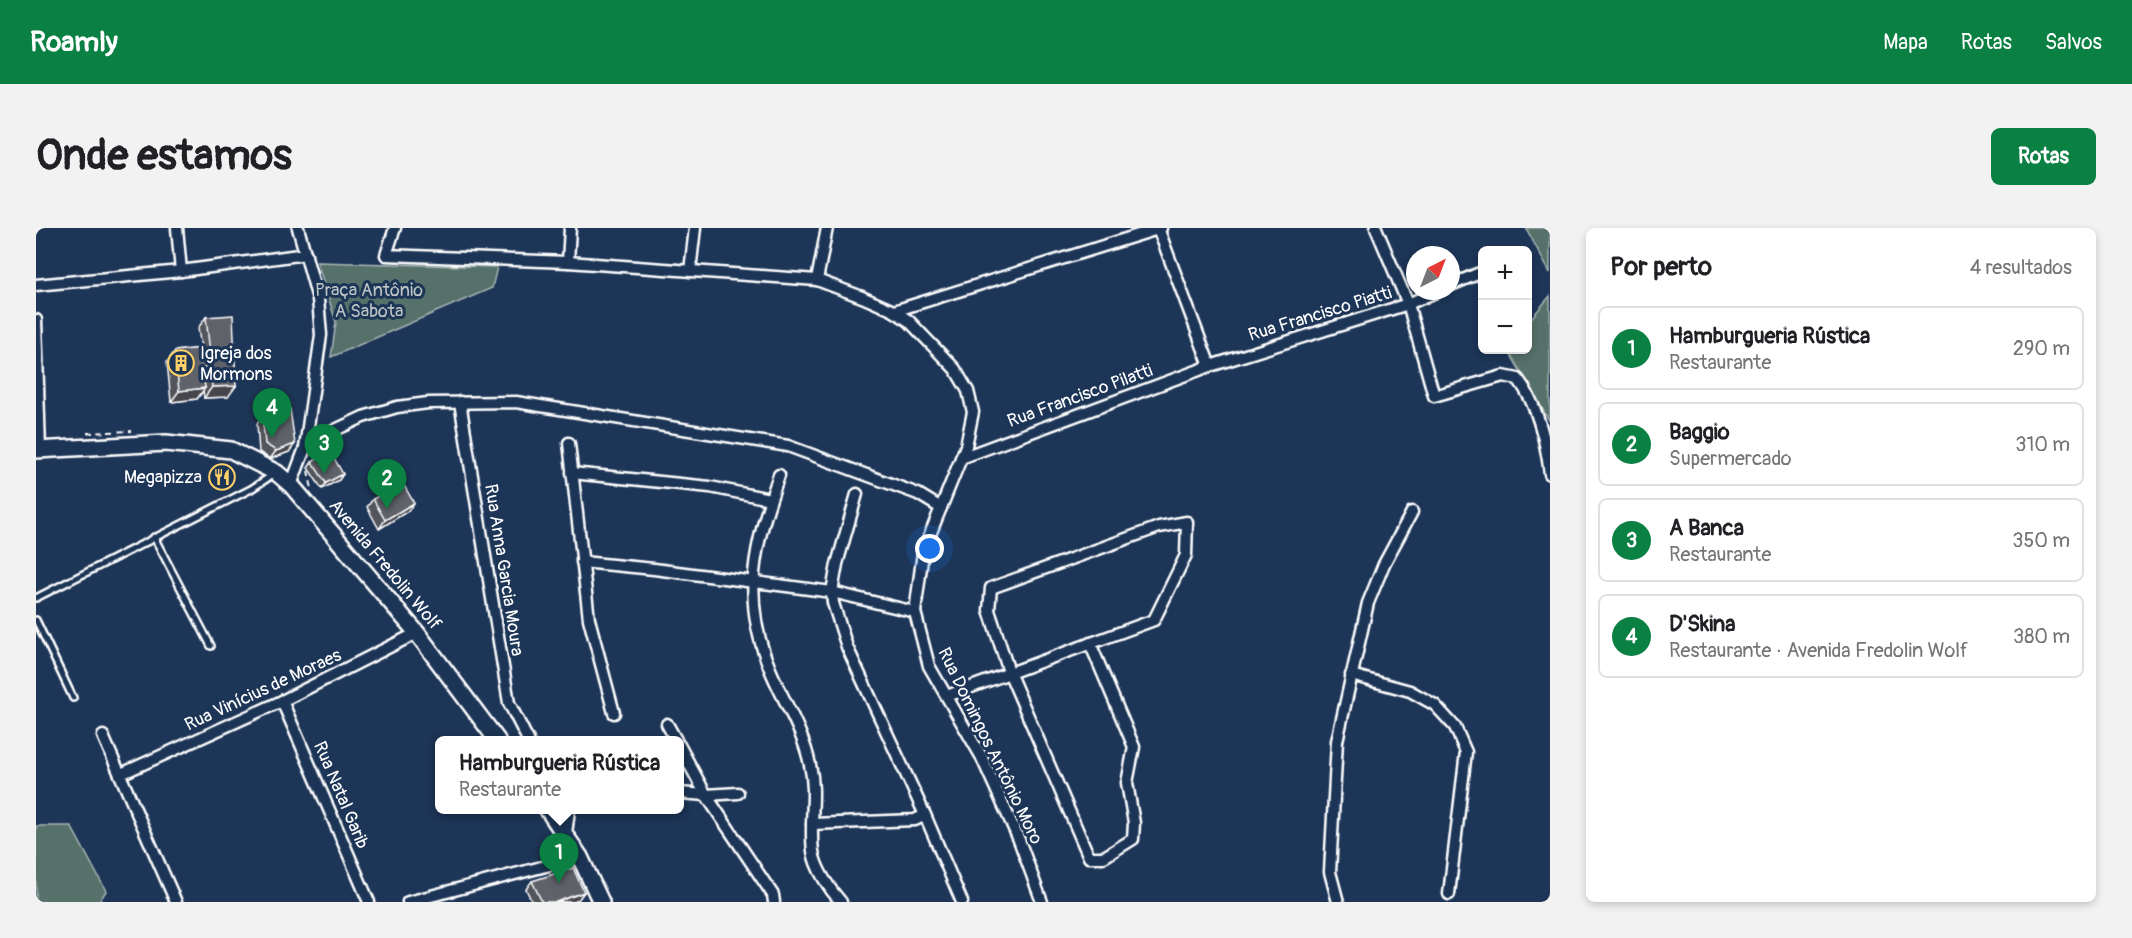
<!DOCTYPE html>
<html lang="pt">
<meta charset="utf-8">
<style>
:root{--surface:#fff;--page:#f2f2f2;--text:#202124;--muted:#757577;--line:#e0e0e0;--accent:#0b8043}
body{margin:0;font-family:Pangolin,sans-serif;background:var(--page);color:var(--text)}
.controls{position:absolute;right:18px;top:18px;display:grid;overflow:hidden;border-radius:9px;box-shadow:0 3px 9px #0003}
.controls button{width:54px;height:54px;display:grid;place-items:center;padding:0;border:0;border-bottom:2px solid var(--line);background:var(--surface);color:var(--text);font:30px sans-serif}
.compass{position:absolute;left:1370px;top:18px;width:54px;height:54px;border-radius:50%;background:var(--surface);box-shadow:0 3px 9px #0003;rotate:42deg}
.you{position:absolute;left:894px;top:321px;width:21px;height:21px;margin:-15px;border:4px solid #fff;border-radius:50%;background:#1a73e8;box-shadow:0 0 0 9px #1a73e833}
.badge{display:grid;place-items:center;width:39px;height:39px;border-radius:50%;background:var(--accent);color:#fff;font-size:20px;font-weight:700}
.pin{position:absolute;translate:-50% -50px;filter:drop-shadow(0 2px 3px #0008)}
.pin::after{content:'';position:absolute;top:32px;width:21px;height:18px;background:inherit;clip-path:polygon(0 0,100% 0,50% 100%)}
.popup{position:absolute;left:399px;top:508px;width:249px;height:78px;box-sizing:border-box;display:grid;place-content:center;border-radius:9px;background:var(--surface);filter:drop-shadow(0 2px 4px #0005);font-size:20px;white-space:nowrap;color:var(--muted)}
.popup b{font-size:22px;color:var(--text)}
.popup::after{content:'';position:absolute;left:50%;top:100%;margin-left:-12px;border:12px solid transparent;border-top-color:var(--surface)}
.list{margin:0;padding:0;list-style:none}
h2{display:flex;justify-content:space-between;align-items:center;height:78px;margin:0;padding:0 24px;font-size:26px}
h2 small{font-size:20px;font-weight:400;color:var(--muted)}
.list li{display:grid;grid-template-columns:39px 1fr auto;gap:18px;align-items:center;box-sizing:border-box;height:84px;margin:0 12px 12px;padding:0 12px;border:2px solid var(--line);border-radius:9px}
.list b{display:block;font-size:22px;white-space:nowrap}
.list p{margin:0;font-size:20px;white-space:nowrap;color:var(--muted)}
.list em{font-size:20px;font-style:normal;color:var(--muted)}
.map{position:relative;flex:none;width:1514px;height:674px;overflow:hidden;border-radius:9px}
header{display:flex;align-items:center;gap:36px;box-sizing:border-box;height:84px;padding:0 30px;background:var(--accent);color:#fff}
header strong{font-size:28px}
nav{display:flex;gap:33px;margin-inline-start:auto;font-size:21px}
.intro{display:flex;align-items:center;justify-content:space-between;box-sizing:border-box;height:144px;padding:0 36px}
h1{margin:0;font-size:42px}
.button{padding:15px 27px;border-radius:9px;background:var(--accent);color:#fff;font-size:21px;font-weight:700}
main{display:flex;gap:36px;padding:0 36px}
aside{flex:1;background:var(--surface);border-radius:9px;box-shadow:0 3px 9px #0003}
.map>svg:first-child{display:block}
.green{fill:#576f6b;stroke:#abb7b5;stroke-width:1.5}
.lines{fill:none;stroke-linecap:round;stroke-linejoin:round}
.service-casing{stroke:#fff;stroke-width:10}
.minor-casing{stroke:#fff;stroke-width:15}
.secondary-casing{stroke:#fff;stroke-width:20}
.path{stroke:#fff;stroke-width:2;stroke-dasharray:6 4.5;stroke-linecap:butt}
.service{stroke:#1d3557;stroke-width:5}
.minor{stroke:#1d3557;stroke-width:10}
.secondary{stroke:#1d3557;stroke-width:15}
.wall{fill:#53545c;stroke:#fff;stroke-width:1.5}
.shaded-wall{fill:#44454b;stroke:#fff;stroke-width:1.5}
.building{fill:#61626b;stroke:#fff;stroke-width:1.5}
.labels{text-anchor:middle;dominant-baseline:central;stroke-width:6;stroke-linejoin:round;paint-order:stroke}
.park-label{font-size:18px;fill:#bcc5c4;stroke:#1d3557}
.street-label{font-size:18px;fill:#fff;stroke:#1d3557}
.poi-label{font-size:18px;fill:#fff;stroke:#1d3557;text-anchor:start}
</style>
<header>
<strong>Roamly</strong>
<nav><a>Mapa</a><a>Rotas</a><a>Salvos</a></nav>
</header>
<div class="intro"><h1>Onde estamos</h1><a class="button">Rotas</a></div>
<main>
<div class="map">
<svg width="1514" height="674" viewBox="0 0 1514 674">
<rect width="100%" height="100%" fill="#1d3557"/>
<filter id="ink" filterUnits="userSpaceOnUse"><feTurbulence type="fractalNoise" baseFrequency=".0167" numOctaves="2"/><feDisplacementMap in="SourceGraphic" scale="12" xChannelSelector="R" yChannelSelector="G"/><feConvolveMatrix kernelMatrix="1 2 1 2 8 2 1 2 1" color-interpolation-filters="sRGB"/></filter>
<g filter="url(#ink)">
<g class="green">
<path d="M1490 0H1514V45Z"/>
<path d="M281 34 461 39 456 60 295 129 300 94Z"/>
<path d="M1514 68V194L1472 122H1492V94Z"/>
<path d="M0 598H35L70 663 63 674H0Z"/>
</g>
<g class="lines">
<g class="service-casing">
<g id="service">
<path d="M118 309 175 418"/>
<path d="M0 370 215 261 238 246"/>
<path d="M0 392 37 470"/>
</g>
</g>
<g class="minor-casing">
<g id="minor">
<path d="M141 0 145 43"/>
<path d="M359 0 350 27 532 34 781 52 826 69 858 83 873 93 919 141 932 163 937 184 930 218 887 324 879 384 893 438 945 528 983 612 1006 674"/>
<path d="M1122 0 1174 138"/>
<path d="M1340 0 1372 76 1398 168 1467 148 1482 151C1502 177 1510 214 1514 246"/>
<path d="M532 34 534 0"/>
<path d="M654 43 659 0"/>
<path d="M781 52 791 0"/>
<path d="M0 57 145 43 270 26"/>
<path d="M1415 57 1446 44"/>
<path d="M858 83 1125 0"/>
<path d="M0 92 4 222"/>
<path d="M424 174 473 475 492 512"/>
<path d="M533 215 553 391 578 485"/>
<path d="M269 220 295 204 327 189 361 179 392 175 480 174 752 218 882 266 905 280"/>
<path d="M925 230 1174 138 1372 76 1402 63"/>
<path d="M536 245 674 259 734 271"/>
<path d="M743 247C719 316 704 369 734 441 747 473 767 502 774 537 781 566 773 594 777 623 779 640 794 662 805 674"/>
<path d="M255 257 269 220 285 107 282 71 262 0"/>
<path d="M821 266 801 336 796 364 797 375 811 419 889 587 926 674"/>
<path d="M546 334 618 341 796 364 879 384"/>
<path d="M1315 447 1374 463 1399 477 1419 499 1430 524 1413 666"/>
<path d="M911 468 1118 392 1150 327 1151 294 1123 299 955 360 953 382 973 444 1053 629H1068L1097 611 1098 595 1091 555 1098 519 1054 415"/>
<path d="M246 473 333 674"/>
<path d="M631 496 640 512"/>
<path d="M67 508 140 674"/>
<path d="M643 517 670 567 737 667 738 674"/>
<path d="M85 546 246 473 381 405"/>
<path d="M643 565 670 567 702 565"/>
<path d="M776 596 879 592 889 587"/>
<path d="M530 606 533 582"/>
<path d="M372 674 544 629"/>
<path d="M1302 674 1294 644 1301 513 1332 375 1348 336 1376 284"/>
</g>
</g>
<g class="secondary-casing">
<g id="secondary">
<path d="M0 222 130 215 195 222 241 245 255 257 381 405 461 512"/>
<path d="M512 582 544 629 565 674"/>
</g>
</g>
<g class="path">
<path d="M51 205 96 203"/>
<path d="M272 243 276 261"/>
</g>
<use href="#service" class="service"/>
<use href="#minor" class="minor"/>
<use href="#secondary" class="secondary"/>
</g>
<g class="wall">
<path d="M170 89 192 169 168 170 167 163 161 171 135 174 131 134 139 123 165 120 162 100Z"/>
<path d="M226 187 253 224 234 231 223 224 221 196Z"/>
<path d="M276 234 307 246 303 252 286 261 272 240Z"/>
<path d="M337 271 372 283 343 301 331 279Z"/>
<path d="M496 653 548 664 542 672 538 674H496L490 661Z"/>
</g>
<g class="shaded-wall">
<path d="M167 140H173L165 151Z"/>
<path d="M200 158 192 169 168 170 176 159Z"/>
<path d="M169 160 161 171 135 174 143 163Z"/>
<path d="M259 216 253 224 234 231 240 223Z"/>
<path d="M307 246 303 252 286 261 290 255Z"/>
<path d="M378 275 372 283 343 301 349 292Z"/>
<path d="M548 664 542 672 538 674H520Z"/>
</g>
<g class="building">
<path d="M197 87 200 158 176 159 173 140H167L169 160 143 163 139 123 166 120 167 126 174 125 170 89Z"/>
<path d="M254 181 259 216 240 223 229 216 226 187Z"/>
<path d="M294 223 307 246 290 255 276 234Z"/>
<path d="M366 254 378 275 349 292 337 271Z"/>
<path d="M537 640 548 664 520 674H506L496 653Z"/>
</g>
</g>
<defs>
<g id="building-ring" transform="scale(1.35)"><circle r="9.5" fill="#1d3557" stroke="#ffd166" stroke-width="1.5"/><path d="M-4-6H4V6H1V3H-1V6H-4ZM-2.5-4.3h1.7v1.8h-1.7ZM.8-4.3h1.7v1.8H.8ZM-2.5-1h1.7V.8h-1.7ZM.8-1h1.7V.8H.8Z" fill="#ffd166"/></g>
<g id="restaurant-ring" transform="scale(1.35)"><circle r="9.5" fill="#1d3557" stroke="#ffd166" stroke-width="1.5"/><path d="M-5-6h1v4h1v-4h1v4h1v-4h1v5L-1.5 .5V6h-2V.5L-5-1ZM5-6V6H3V1.5H1.5Q1.5-4 5-6Z" fill="#ffd166"/></g>
</defs>
<g fill-rule="evenodd">
<use href="#building-ring" x="145" y="135"/>
<use href="#restaurant-ring" x="186" y="249"/>
</g>
<g class="labels">
<g class="park-label">
<text x="333" y="62">Praça Antônio<tspan x="333" dy="21">A Sabota</tspan></text>
</g>
<g class="street-label">
<text transform="translate(1284 86) rotate(-17)">Rua Francisco Piatti</text>
<text transform="translate(1044 168) rotate(-20)">Rua Francisco Pilatti</text>
<text transform="translate(349 337) rotate(50)">Avenida Fredolin Wolf</text>
<text transform="translate(468 342) rotate(81)">Rua Anna Garcia Moura</text>
<text transform="translate(227 462) rotate(-25)">Rua Vinícius de Moraes</text>
<text transform="translate(954 518) rotate(64)">Rua Domingos Antônio Moro</text>
<text transform="translate(305 567) rotate(67)">Rua Natal Garib</text>
</g>
<g class="poi-label">
<text x="164" y="125">Igreja dos<tspan x="164" dy="21">Mormons</tspan></text>
<text x="166" y="249" text-anchor="end">Megapizza</text>
</g>
</g>
</svg>
<div class="controls">
<button>+</button>
<button>−</button>
</div>
<svg class="compass" viewBox="-18 -18 36 36"><path d="M0-13l5 13h-10z" fill="#e53935"/><path d="M0 13l5-13h-10z" fill="#757577"/></svg>
<div class="you"></div>
<div class="pin badge" style="left:523px;top:655px">1</div>
<div class="popup"><b>Hamburgueria Rústica</b>Restaurante</div>
<div class="pin badge" style="left:351px;top:281px">2</div>
<div class="pin badge" style="left:288px;top:246px">3</div>
<div class="pin badge" style="left:236px;top:210px">4</div>
</div>
<aside>
<h2>Por perto<small>4 resultados</small></h2>
<ul class="list">
<li><span class="badge">1</span><div><b>Hamburgueria Rústica</b><p>Restaurante</p></div><em>290 m</em></li>
<li><span class="badge">2</span><div><b>Baggio</b><p>Supermercado</p></div><em>310 m</em></li>
<li><span class="badge">3</span><div><b>A Banca</b><p>Restaurante</p></div><em>350 m</em></li>
<li><span class="badge">4</span><div><b>D'Skina</b><p>Restaurante · Avenida Fredolin Wolf</p></div><em>380 m</em></li>
</ul>
</aside>
</main>
